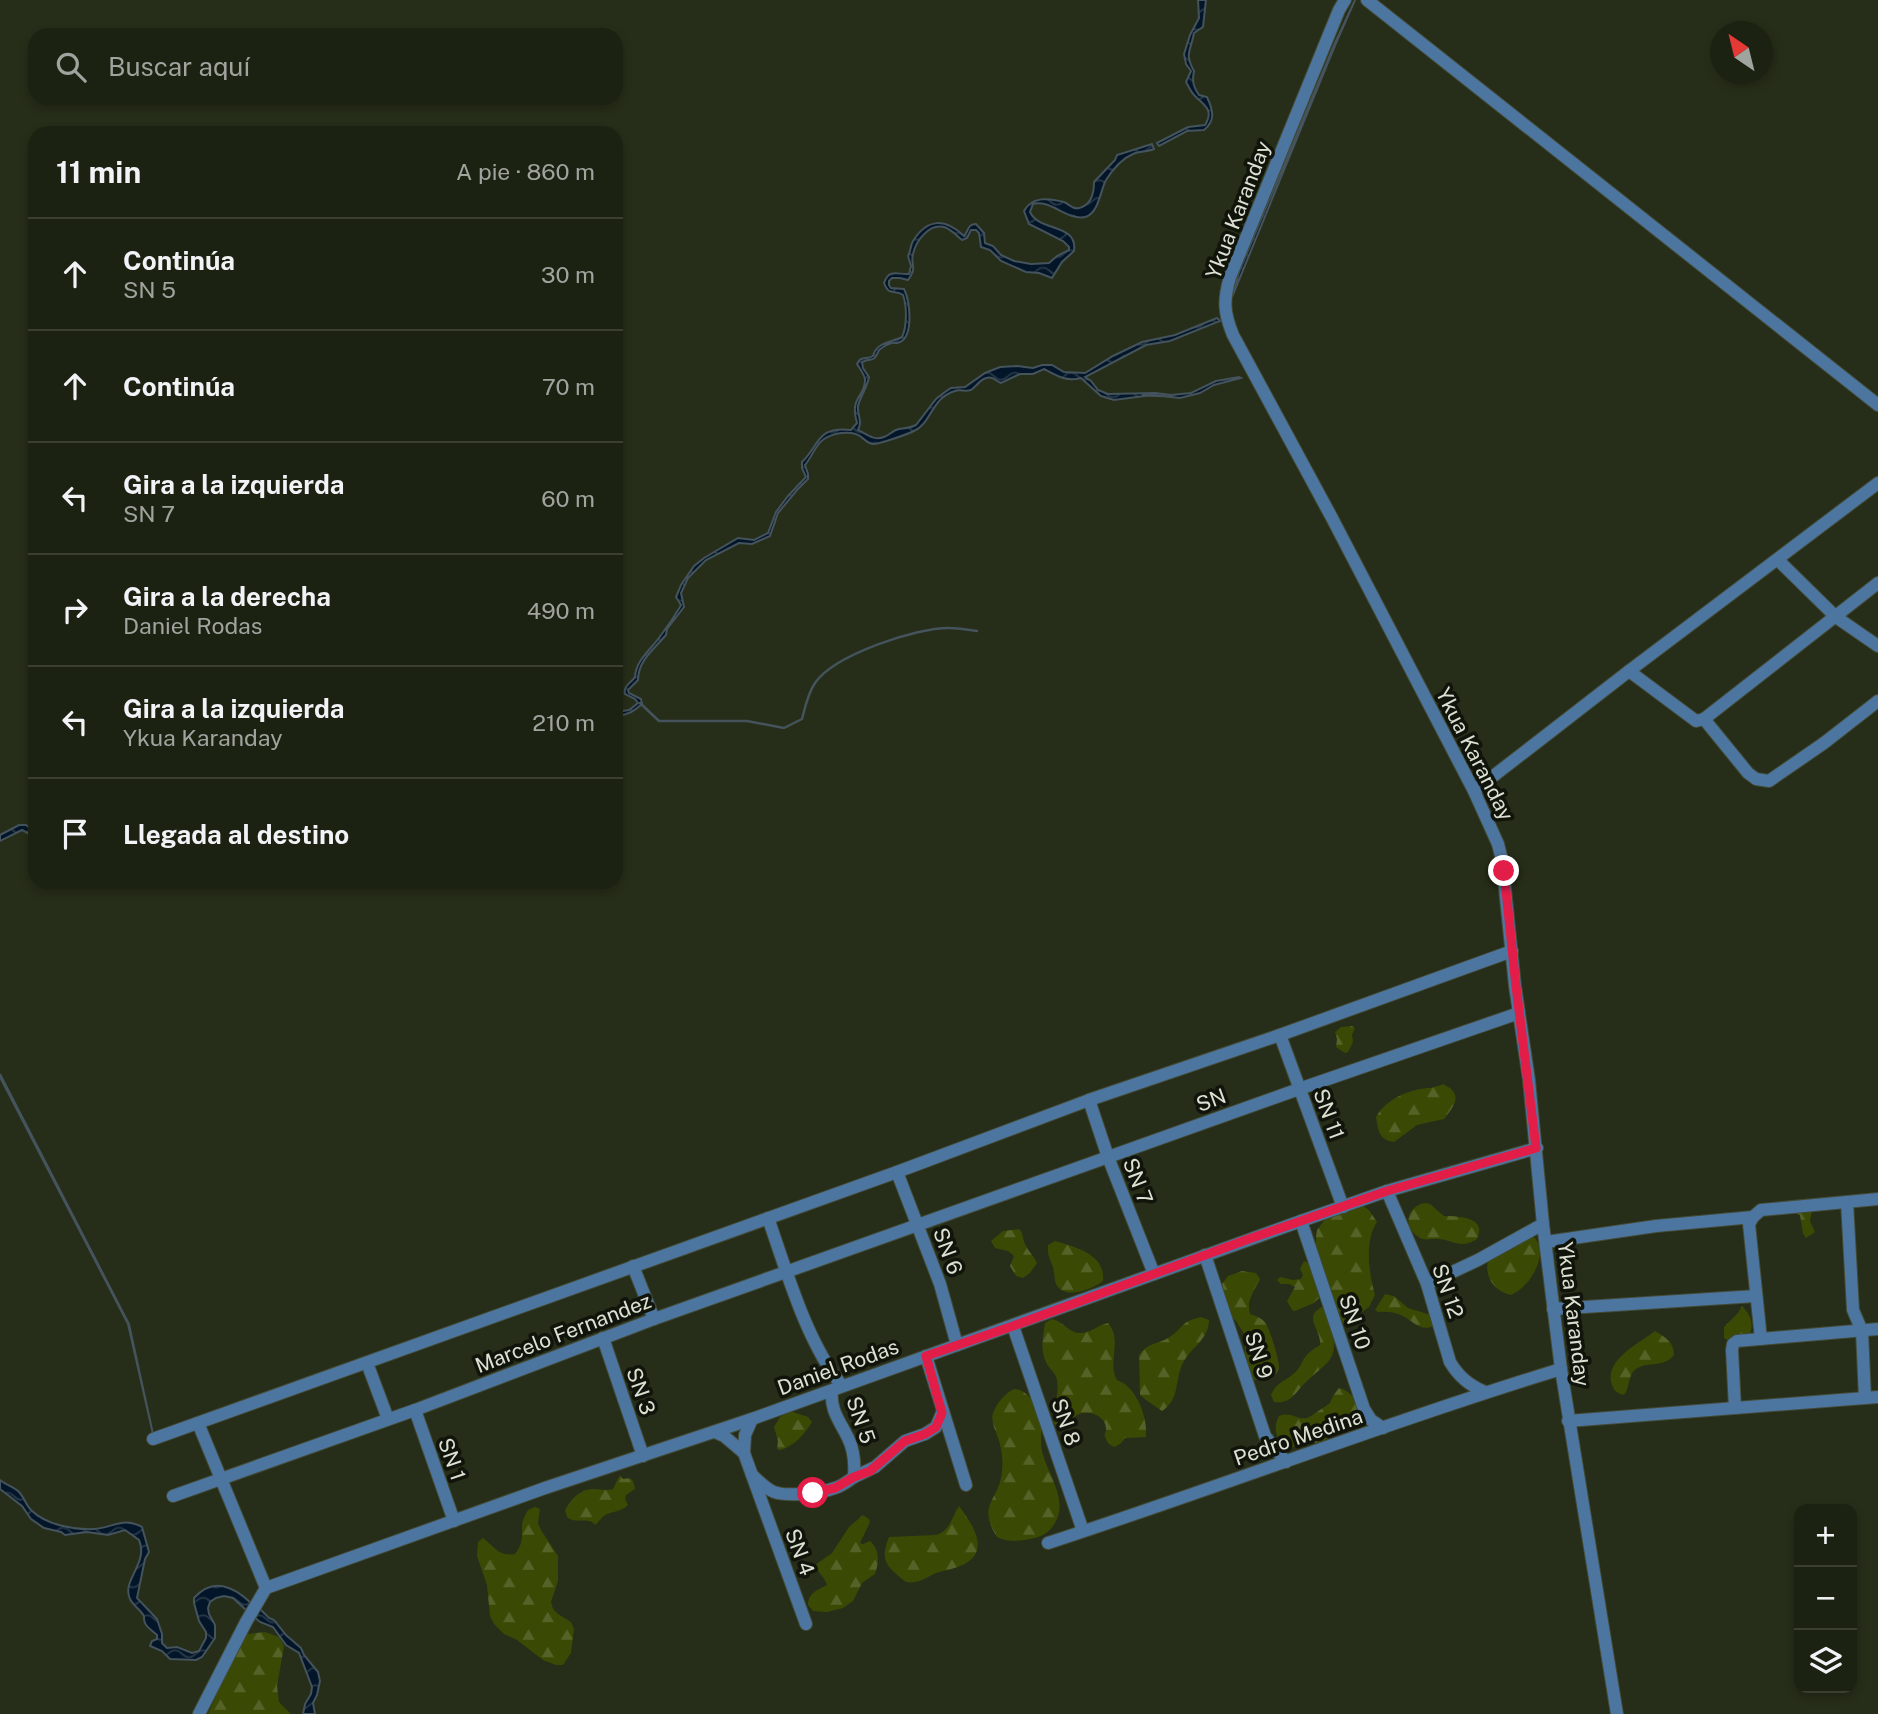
<!DOCTYPE html>
<html lang="es">
<meta charset="utf-8">
<style>
:root{--surface:#1c2212;--page:#252a1b;--text:#f1f3f6;--muted:#a0a49f;--line:#3a3f32}
body{margin:0;font-family:"Public Sans",sans-serif;background:var(--page);color:var(--text)}
.controls{position:absolute;right:21px;bottom:21px;display:grid;overflow:hidden;border-radius:14px;box-shadow:0 4px 10px #0003}
.controls button{width:63px;height:63px;display:grid;place-items:center;padding:0;border:0;border-bottom:2px solid var(--line);background:var(--surface);color:var(--text);font:35px sans-serif}
.compass{position:absolute;left:1710px;top:21px;width:63px;height:63px;border-radius:50%;background:var(--surface);box-shadow:0 4px 10px #0003;rotate:325deg}
.stop{position:absolute;width:21px;height:21px;margin:-16px;border:5px solid #e11d48;border-radius:50%;background:#fff}
.stop.end{background:#e11d48;border-color:#fff;box-shadow:0 2px 7px #0008}
.list{margin:0;padding:0;list-style:none}
h2{display:flex;justify-content:space-between;align-items:center;height:91px;margin:0;padding:0 28px;font-size:30px}
h2 small{font-size:23px;font-weight:400;color:var(--muted)}
.list li{display:grid;grid-template-columns:46px 1fr auto;gap:21px;align-items:center;box-sizing:border-box;height:112px;padding:0 28px;border-top:2px solid var(--line)}
.list b{display:block;font-size:26px;white-space:nowrap}
.list p{margin:0;font-size:23px;white-space:nowrap;color:var(--muted)}
.list em{font-size:23px;font-style:normal;color:var(--muted)}
.icon{flex:none;width:38px;height:38px;fill:none;stroke:currentColor;stroke-width:2;stroke-linecap:round;stroke-linejoin:round}
.map{position:relative;flex:none;width:1878px;height:1714px;overflow:hidden}
.search{position:absolute;background:var(--surface);box-shadow:0 4px 10px #0003;left:28px;top:28px;width:595px;height:77px;display:flex;align-items:center;gap:18px;box-sizing:border-box;padding:0 24px;border-radius:21px;color:var(--muted);font-size:26px}
.panel{position:absolute;background:var(--surface);box-shadow:0 4px 10px #0003;left:28px;top:126px;width:595px;height:763px;border-radius:21px}
.map>svg:first-child{display:block}
.forest{fill:url(#forest-firs)}
.water{fill:url(#water-waves);stroke:#44535c;stroke-width:2}
.lines{fill:none;stroke-linecap:round;stroke-linejoin:round}
.stream{stroke:#44535c;stroke-width:2.5}
.minor-casing{stroke:#434a36;stroke-width:14}
.minor{stroke:#4c76a0;stroke-width:12}
.route{stroke:#e11d48;stroke-width:9}
.labels{text-anchor:middle;dominant-baseline:central;stroke-width:7;stroke-linejoin:round;paint-order:stroke}
.street-label{font-size:21px;fill:#dce1d4;stroke:#11140b}
</style>
<div class="map">
<svg width="1878" height="1714" viewBox="0 0 1878 1714">
<defs>
<pattern id="forest-firs" width="22" height="20" patternUnits="userSpaceOnUse" patternTransform="scale(1.75)"><rect width="22" height="20" fill="#3a4904"/><path d="M5 1l3.5 6h-7zM16 11l3.5 6h-7z" fill="#566328"/></pattern>
<pattern id="water-waves" width="16" height="10" patternUnits="userSpaceOnUse" patternTransform="scale(1.75)"><rect width="16" height="10" fill="#031629"/><path d="M0 5q4-4 8 0t8 0" fill="none" stroke="#273847"/></pattern>
</defs>
<rect width="100%" height="100%" fill="#262d18"/>
<g class="forest">
<path d="M1352 1026 1355 1028 1352 1035 1353 1042 1348 1052 1345 1053 1336 1047 1337 1039 1335 1032 1341 1027Z"/>
<path d="M1443 1084C1464 1094 1455 1105 1444 1119L1417 1125 1394 1142C1379 1140 1378 1130 1376 1117 1385 1101 1403 1092 1420 1089 1428 1088 1436 1088 1443 1084Z"/>
<path d="M1426 1203 1430 1204 1444 1216C1458 1216 1488 1217 1477 1239 1461 1249 1455 1241 1439 1239 1431 1238 1424 1242 1417 1236 1402 1225 1408 1205 1426 1203Z"/>
<path d="M1363 1206 1369 1210 1377 1222C1364 1242 1369 1273 1375 1295L1369 1307 1346 1324 1340 1322 1316 1252V1237L1317 1230 1326 1218Z"/>
<path d="M1812 1210 1810 1221 1815 1232 1806 1238 1803 1234 1800 1215 1795 1213Z"/>
<path d="M1019 1229C1024 1234 1022 1238 1025 1244 1028 1251 1034 1256 1037 1263L1030 1273 1023 1278 1016 1276 1010 1266 1014 1256 1008 1251 995 1248 991 1241 1003 1231Z"/>
<path d="M1532 1235C1552 1252 1530 1287 1511 1295 1495 1292 1484 1277 1488 1261Z"/>
<path d="M1055 1241C1075 1247 1106 1254 1103 1281 1092 1289 1065 1301 1056 1284 1054 1279 1055 1273 1053 1267 1050 1259 1047 1254 1048 1245Z"/>
<path d="M1304 1261 1309 1263 1322 1295 1314 1303 1295 1311 1292 1310 1287 1301 1295 1287 1289 1284H1281L1277 1280 1280 1277 1293 1280 1301 1279 1303 1275 1300 1269Z"/>
<path d="M1242 1271 1256 1273 1260 1279C1254 1292 1246 1300 1250 1314 1256 1316 1261 1318 1265 1322 1270 1329 1279 1359 1279 1367 1277 1379 1260 1382 1251 1379L1246 1365 1244 1334 1236 1321 1231 1316 1219 1288 1228 1276Z"/>
<path d="M1385 1294 1394 1296 1408 1308 1431 1315 1434 1326C1419 1332 1414 1321 1401 1315 1395 1312 1385 1311 1378 1312L1375 1310Z"/>
<path d="M1742 1306C1750 1314 1755 1325 1749 1335L1727 1340 1724 1338V1327L1738 1313Z"/>
<path d="M1322 1307C1327 1313 1329 1320 1331 1328 1341 1361 1325 1363 1305 1383 1294 1394 1291 1404 1274 1402L1271 1395C1276 1383 1283 1382 1292 1375 1299 1370 1301 1363 1306 1356 1310 1351 1315 1348 1320 1345 1322 1330 1302 1317 1322 1307Z"/>
<path d="M1201 1317 1209 1320C1209 1339 1192 1347 1184 1361 1174 1378 1181 1399 1162 1411L1146 1400 1140 1395 1139 1355C1149 1342 1156 1345 1168 1338 1184 1328 1179 1322 1201 1317Z"/>
<path d="M1052 1319C1063 1321 1068 1332 1079 1333 1089 1334 1098 1325 1108 1323 1123 1340 1107 1362 1117 1380 1136 1386 1148 1417 1146 1437L1125 1438 1120 1444 1114 1447C1109 1444 1108 1444 1106 1439 1103 1433 1106 1435 1106 1428 1105 1416 1090 1410 1079 1414 1073 1417 1067 1424 1061 1428L1054 1424C1052 1409 1060 1395 1057 1380 1056 1373 1049 1369 1046 1362 1040 1350 1043 1336 1045 1323Z"/>
<path d="M1655 1331C1665 1337 1674 1342 1674 1355 1664 1368 1648 1361 1636 1369 1628 1374 1630 1388 1624 1395 1617 1393 1614 1391 1612 1385 1603 1360 1640 1343 1655 1331Z"/>
<path d="M1339 1388C1349 1390 1357 1399 1358 1409 1352 1424 1346 1419 1336 1428 1331 1432 1330 1437 1325 1441L1293 1447 1283 1445 1281 1446C1276 1435 1273 1427 1279 1416 1292 1411 1296 1420 1307 1418 1310 1417 1326 1406 1330 1403L1333 1396Z"/>
<path d="M1014 1389C1031 1390 1038 1409 1041 1425 1042 1433 1040 1443 1042 1451 1047 1474 1069 1499 1055 1523 1050 1531 1044 1536 1034 1538 1021 1541 1009 1543 997 1537 976 1504 1000 1500 1002 1471 1003 1462 1002 1453 1000 1444 998 1435 990 1423 993 1413 997 1403 1004 1394 1014 1389Z"/>
<path d="M790 1411 808 1417 812 1422C805 1434 793 1447 780 1450L777 1449 778 1441 774 1427 780 1417Z"/>
<path d="M620 1475 623 1479 630 1478 633 1481 635 1489 626 1495 625 1499 628 1505C621 1511 616 1511 607 1514 602 1516 600 1521 595 1525 588 1516 576 1525 567 1517L565 1510C571 1499 581 1488 594 1489 601 1489 605 1491 613 1489Z"/>
<path d="M959 1506C973 1525 991 1551 963 1565 954 1569 945 1570 936 1573 925 1578 919 1584 906 1582 887 1567 879 1561 889 1537L936 1535C951 1530 951 1518 959 1506Z"/>
<path d="M535 1507 540 1509 538 1523 541 1530 558 1556V1581L551 1602 553 1609 558 1614 571 1622 574 1629 571 1653 563 1665H556L543 1660 517 1640 504 1634 494 1624 490 1616 487 1585 477 1556 478 1542 483 1538C495 1547 499 1557 515 1554 523 1544 522 1538 522 1526 522 1521 525 1515 528 1510Z"/>
<path d="M863 1515 869 1519 870 1522 860 1543 863 1544 870 1541C880 1550 879 1562 875 1574L862 1583 853 1601 843 1608 827 1612 813 1611 808 1605C808 1593 818 1590 827 1585 825 1577 817 1572 815 1565L832 1553 849 1527Z"/>
<path d="M265 1632 279 1637 284 1646 277 1686 279 1702 291 1714H208L231 1661 247 1634Z"/>
</g>
<g class="water">
<path d="M1198 0H1206L1203 27 1194 33C1191 51 1184 53 1194 71 1192 81 1193 86 1199 95L1207 97C1213 110 1216 120 1204 130L1187 131 1159 146 1157 143 1188 127 1205 125C1214 110 1205 106 1196 97 1191 93 1189 87 1186 82L1191 71 1186 64 1184 54 1190 35 1199 18Z"/>
<path d="M1355 0 1336 43 1232 297 1239 272 1335 43Z"/>
<path d="M1152 144 1154 149C1147 152 1140 151 1133 154 1121 159 1113 169 1106 180 1100 191 1099 213 1085 217 1067 221 1051 199 1033 204L1030 212C1039 232 1078 223 1074 251L1062 262 1052 278 1039 273 1026 272 1001 261 990 250 981 247 979 233 976 230H971L967 238 962 240C956 235 951 229 944 227 929 223 916 241 913 254 910 265 918 267 908 280L900 278H892L889 281V285L891 288 904 289C910 301 914 335 900 342 892 345 896 341 889 344 885 345 882 348 879 350 873 364 873 357 862 362L863 368 869 377C867 388 860 397 858 406 857 416 863 420 858 430 867 434 873 441 884 437 890 435 893 430 899 429 906 428 910 428 916 425L936 399 945 392 951 388 965 387 985 373 1000 367 1017 366 1033 368 1042 365H1052L1064 372 1085 373 1113 356 1142 342 1175 335 1217 318 1220 321 1170 341 1146 345 1085 377 1091 381 1098 390 1108 394 1155 393 1171 395 1191 393 1216 381 1239 377 1241 378 1214 385 1200 393 1180 398 1152 395 1114 400 1101 396 1081 378C1066 382 1057 376 1044 369L1033 374H1020L1001 383C998 382 995 379 992 378 983 375 977 386 971 390 965 392 960 389 955 391 931 398 932 423 914 431 908 434 877 445 873 444 867 443 864 439 860 436 850 430 833 433 824 439 815 445 812 457 805 465L808 474V479L797 490 778 513 770 536 752 544 739 543 706 560 688 578 681 593 684 607 667 629 666 635C654 649 638 661 638 680L628 690 629 693 641 699 642 704C634 711 627 716 616 715V712L629 710 638 703 635 699 625 694C623 686 631 683 635 677 636 659 652 649 661 635 668 626 674 617 680 607L681 605 676 597 681 585 694 566 704 558 738 538 754 540 768 533 776 512 788 496 806 477 802 468V462C820 445 816 426 851 430L857 423C849 396 866 397 865 379 864 374 860 369 857 364 861 355 867 360 873 356 877 342 890 343 902 337 907 327 907 306 903 295 895 289 889 297 884 283 889 268 898 275 909 274L911 266 908 256C911 251 910 246 913 241 928 217 946 219 964 236 969 231 967 224 976 224L984 233 985 243 993 246 1001 255 1014 261 1031 264 1049 263 1057 256 1069 250V247L1063 241 1029 224 1024 211C1032 196 1049 198 1064 202 1069 204 1073 210 1079 208 1092 205 1094 193 1094 182L1115 160 1117 155Z"/>
<path d="M19 825H26L35 832V837L22 830 0 841V835Z"/>
<path d="M0 1074 129 1324 153 1434 128 1324 0 1077Z"/>
<path d="M0 1480C6 1485 14 1487 19 1492 24 1497 26 1505 31 1510 46 1525 74 1530 94 1529 113 1528 123 1516 142 1527L149 1552 145 1559 137 1598 157 1619 162 1634V1643L167 1648 177 1647 192 1653 199 1651 206 1638V1632L199 1621 194 1603V1598C213 1577 233 1586 251 1603L246 1610 233 1598 224 1596 216 1598 210 1602 208 1608 209 1614 215 1625V1638L202 1657 196 1660 170 1659 162 1651 150 1646 152 1641 157 1639V1635C153 1631 147 1628 145 1623 142 1615 147 1619 141 1612 138 1608 133 1605 130 1599 121 1580 149 1564 139 1540L125 1530 108 1535 87 1532 65 1535 61 1532 44 1528 31 1519 22 1506 0 1489Z"/>
<path d="M259 1608 269 1618 274 1620 286 1635 301 1648 304 1655 318 1672 320 1681 317 1695 313 1703 315 1714H303L305 1704 311 1694 312 1687 299 1653 286 1645 273 1627 260 1622 254 1617Z"/>
</g>
<g class="lines">
<g class="stream">
<path d="M1143 395 1161 396"/>
<path d="M640 703 659 721H747L784 728 802 719C805 707 808 693 815 683 834 655 917 627 950 628 959 628 968 630 977 631"/>
</g>
<g class="minor-casing">
<g id="minor">
<path d="M1345 0 1339 10 1230 277C1223 301 1224 313 1233 335L1332 518 1474 791 1498 844 1502 860 1515 986 1529 1080 1543 1224 1561 1369 1617 1714"/>
<path d="M1367 0 1878 405"/>
<path d="M1778 560 1836 617 1878 646"/>
<path d="M1629 671 1878 483"/>
<path d="M1704 719 1748 773 1756 779 1769 781 1824 743 1878 701"/>
<path d="M1474 791 1629 671 1696 721 1704 719 1878 583"/>
<path d="M1280 1035 1343 1207"/>
<path d="M1089 1100 1108 1157 1154 1274"/>
<path d="M897 1172 940 1284 957 1345"/>
<path d="M1387 1191 1427 1284 1450 1362C1459 1377 1469 1385 1485 1392"/>
<path d="M1847 1202 1853 1310 1862 1331 1865 1398"/>
<path d="M768 1218C787 1272 806 1341 842 1386"/>
<path d="M1301 1221 1364 1409 1371 1420 1383 1428"/>
<path d="M1546 1242 1656 1226 1753 1217"/>
<path d="M1205 1255 1265 1436 1286 1462"/>
<path d="M633 1266 654 1319"/>
<path d="M1427 1284 1478 1260 1543 1224"/>
<path d="M1553 1309 1756 1296"/>
<path d="M1013 1326 1083 1531"/>
<path d="M603 1338 643 1456"/>
<path d="M1761 1339 1749 1224 1753 1217 1761 1210 1878 1199"/>
<path d="M926 1356 966 1485"/>
<path d="M367 1363 388 1419"/>
<path d="M1735 1408 1732 1350 1733 1344 1737 1341 1878 1329"/>
<path d="M415 1410 454 1521"/>
<path d="M752 1419 745 1435 744 1453 806 1624"/>
<path d="M1568 1421 1878 1397"/>
<path d="M198 1423 266 1588"/>
<path d="M715 1432 724 1436 744 1453"/>
<path d="M153 1439 897 1172 1089 1100 1280 1035 1512 951"/>
<path d="M752 1475C759 1481 766 1489 774 1492 788 1497 821 1493 835 1488 842 1486 848 1481 854 1477 855 1464 854 1450 848 1438 840 1421 830 1411 832 1391"/>
<path d="M854 1477 875 1467 905 1441 925 1434 936 1427 942 1413"/>
<path d="M173 1496 415 1410 654 1319 1299 1089 1519 1013"/>
<path d="M1048 1543C1220 1487 1388 1422 1561 1369"/>
<path d="M199 1714 246 1622 266 1588 545 1488 752 1419 1301 1221 1387 1191 1537 1148"/>
</g>
</g>
<use href="#minor" class="minor"/>
</g>
<g class="lines">
<path class="route" d="M813 1493 835 1488 854 1477 870 1471 905 1441 925 1434 936 1427 942 1413 926 1356 1013 1326 1246 1240 1387 1191 1536 1148 1516 986 1504 871"/>
</g>
<g class="labels">
<g class="street-label">
<text transform="translate(1238 210) rotate(-69)">Ykua Karanday</text>
<text transform="translate(1475 754) rotate(63)">Ykua Karanday</text>
<text transform="translate(1211 1100) rotate(-20)">SN</text>
<text transform="translate(1329 1114) rotate(70)">SN 11</text>
<text transform="translate(1138 1181) rotate(69)">SN 7</text>
<text transform="translate(948 1251) rotate(70)">SN 6</text>
<text transform="translate(1448 1291) rotate(71)">SN 12</text>
<text transform="translate(1574 1314) rotate(83)">Ykua Karanday</text>
<text transform="translate(1355 1322) rotate(71)">SN 10</text>
<text transform="translate(563 1333) rotate(-21)">Marcelo Fernandez</text>
<text transform="translate(1259 1355) rotate(72)">SN 9</text>
<text transform="translate(838 1367) rotate(-20)">Daniel Rodas</text>
<text transform="translate(641 1391) rotate(71)">SN 3</text>
<text transform="translate(861 1420) rotate(71)">SN 5</text>
<text transform="translate(1066 1422) rotate(71)">SN 8</text>
<text transform="translate(1298 1437) rotate(-19)">Pedro Medina</text>
<text transform="translate(452 1459) rotate(71)">SN 1</text>
<text transform="translate(800 1552) rotate(70)">SN 4</text>
</g>
</g>
</svg>
<div class="controls">
<button>+</button>
<button>−</button>
<button><svg class="icon" aria-label="layers" viewBox="0 0 24 24"><path d="M12 4l9 5-9 5-9-5zM3 14l9 5 9-5"/></svg></button>
</div>
<svg class="compass" viewBox="-18 -18 36 36"><path d="M0-13l5 13h-10z" fill="#e53935"/><path d="M0 13l5-13h-10z" fill="#a0a49f"/></svg>
<div class="stop" style="left:813px;top:1493px"></div>
<div class="stop end" style="left:1504px;top:871px"></div>
<div class="search"><svg class="icon" aria-label="search" viewBox="0 0 24 24"><circle cx="10" cy="10" r="6"/><path d="M15 15l6 6"/></svg>Buscar aquí</div>
<section class="panel">
<h2>11 min<small>A pie · 860 m</small></h2>
<ul class="list">
<li><svg class="icon" aria-label="ahead" viewBox="0 0 24 24"><path d="M12 20V5M6 11l6-6 6 6"/></svg><div><b>Continúa</b><p>SN 5</p></div><em>30 m</em></li>
<li><svg class="icon" aria-label="ahead" viewBox="0 0 24 24"><path d="M12 20V5M6 11l6-6 6 6"/></svg><div><b>Continúa</b></div><em>70 m</em></li>
<li><svg class="icon" aria-label="left" viewBox="0 0 24 24"><path d="M17 20v-9H6M10 6l-5 5 5 5"/></svg><div><b>Gira a la izquierda</b><p>SN 7</p></div><em>60 m</em></li>
<li><svg class="icon" aria-label="right" viewBox="0 0 24 24"><path d="M7 20v-9h11M14 6l5 5-5 5"/></svg><div><b>Gira a la derecha</b><p>Daniel Rodas</p></div><em>490 m</em></li>
<li><svg class="icon" aria-label="left" viewBox="0 0 24 24"><path d="M17 20v-9H6M10 6l-5 5 5 5"/></svg><div><b>Gira a la izquierda</b><p>Ykua Karanday</p></div><em>210 m</em></li>
<li><svg class="icon" aria-label="arrive" viewBox="0 0 24 24"><path d="M6 21V4h12l-3 4 3 4H6"/></svg><div><b>Llegada al destino</b></div></li>
</ul>
</section>
</div>
